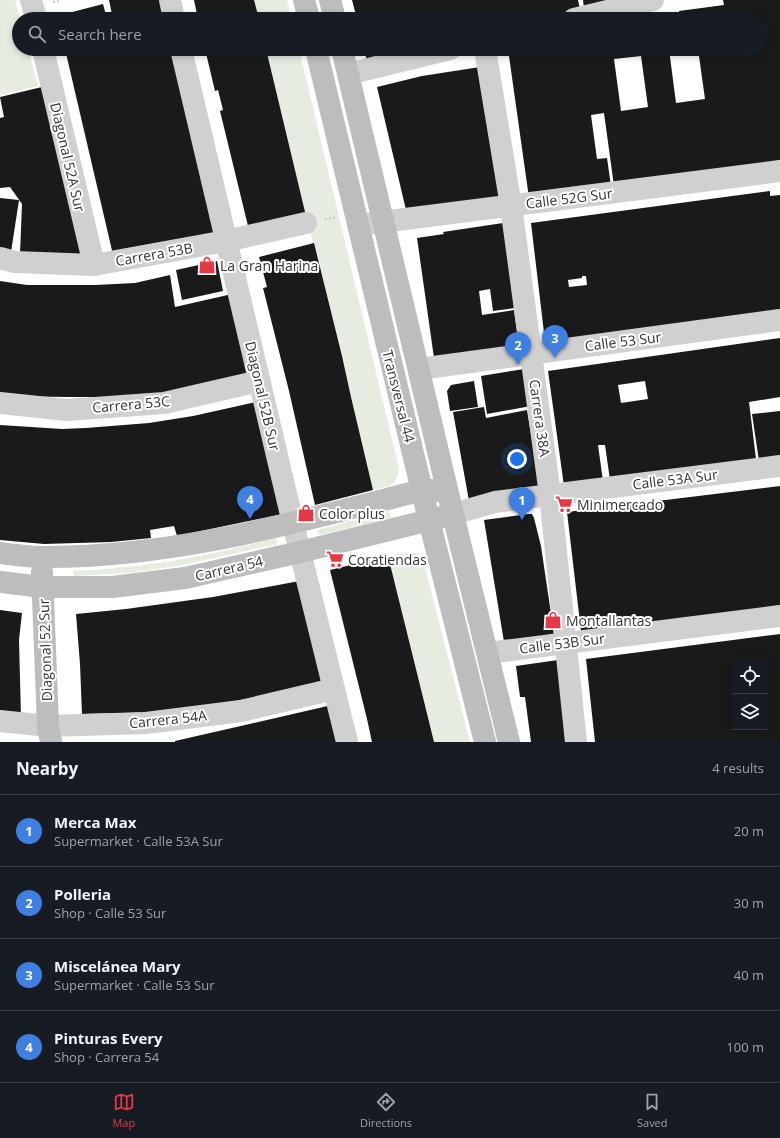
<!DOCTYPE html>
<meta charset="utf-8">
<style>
:root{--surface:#171b24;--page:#242831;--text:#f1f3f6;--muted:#9ea1a6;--line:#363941;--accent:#e63946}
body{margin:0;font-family:"Open Sans",sans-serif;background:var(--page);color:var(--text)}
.controls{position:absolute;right:12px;bottom:12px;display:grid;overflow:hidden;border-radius:0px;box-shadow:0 2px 6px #0003}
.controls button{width:36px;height:36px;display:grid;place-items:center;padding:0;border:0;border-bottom:1px solid var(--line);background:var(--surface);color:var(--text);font:20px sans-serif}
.you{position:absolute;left:517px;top:459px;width:14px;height:14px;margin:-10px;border:3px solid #fff;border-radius:50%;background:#1a73e8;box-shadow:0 0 0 6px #1a73e833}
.badge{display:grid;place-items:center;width:26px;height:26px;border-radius:50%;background:var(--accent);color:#fff;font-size:13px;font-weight:700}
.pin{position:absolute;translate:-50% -33px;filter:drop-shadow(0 1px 2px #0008)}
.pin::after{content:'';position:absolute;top:21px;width:14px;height:12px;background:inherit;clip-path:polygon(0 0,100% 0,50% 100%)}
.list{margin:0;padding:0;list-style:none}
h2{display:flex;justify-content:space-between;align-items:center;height:52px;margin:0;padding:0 16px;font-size:17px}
h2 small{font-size:13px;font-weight:400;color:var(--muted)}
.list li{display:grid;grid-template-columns:26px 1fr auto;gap:12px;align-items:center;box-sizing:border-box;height:72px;padding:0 16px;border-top:1px solid var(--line)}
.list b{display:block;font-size:15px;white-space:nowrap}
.list p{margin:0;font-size:13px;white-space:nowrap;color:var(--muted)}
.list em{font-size:13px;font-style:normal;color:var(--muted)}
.icon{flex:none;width:22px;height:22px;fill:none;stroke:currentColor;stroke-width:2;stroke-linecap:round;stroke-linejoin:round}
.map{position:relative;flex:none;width:780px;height:742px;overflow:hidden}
.search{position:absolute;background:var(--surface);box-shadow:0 2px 6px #0003;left:12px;right:12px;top:12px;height:44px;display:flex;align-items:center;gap:10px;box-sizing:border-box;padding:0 14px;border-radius:22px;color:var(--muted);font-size:15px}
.sheet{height:340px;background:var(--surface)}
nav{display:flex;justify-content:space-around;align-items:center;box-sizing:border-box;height:56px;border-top:1px solid var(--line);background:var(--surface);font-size:11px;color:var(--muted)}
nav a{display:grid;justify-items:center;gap:2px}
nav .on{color:var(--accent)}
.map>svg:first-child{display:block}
.green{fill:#e6ecdf}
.building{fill:#1a1a1a;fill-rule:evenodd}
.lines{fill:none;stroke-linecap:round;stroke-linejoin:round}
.path{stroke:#cdcdcd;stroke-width:2.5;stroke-dasharray:2 2;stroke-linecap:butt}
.street{stroke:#d0d0d0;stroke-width:22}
.secondary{stroke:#bdbdbd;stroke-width:22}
.labels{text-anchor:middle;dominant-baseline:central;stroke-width:4;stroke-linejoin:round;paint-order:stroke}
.street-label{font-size:14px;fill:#333;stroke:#fff}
.poi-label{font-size:14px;fill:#333;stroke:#fff;text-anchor:start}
</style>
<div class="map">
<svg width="780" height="742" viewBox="0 0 780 742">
<rect width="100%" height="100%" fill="#fff"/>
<g class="green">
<path d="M0 0H15L20 19 19 49H28L38 86 0 95Z"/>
<path d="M254 0H287L291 19H259Z"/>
<path d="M266 49H299L399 469C396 487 389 486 373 490L351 397 342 356 306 216Z"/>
<path d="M389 511 391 518 319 535 317 530Z"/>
<path d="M276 538 277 544 178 566 126 573 74 576 73 571C90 570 108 569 125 567 176 562 227 551 276 538Z"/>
<path d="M410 552 418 554 423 560 470 742H434L388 556Z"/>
</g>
<g class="building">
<path d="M109 0H164L169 19H113Z"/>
<path d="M194 0H254L259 19H198Z"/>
<path d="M352 0H578L580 9 540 19H357Z"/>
<path d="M583 0H612L584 8Z"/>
<path d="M723 0H780V164L614 186 604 113 591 115 597 159 607 158 611 186 529 198 508 49H669L676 103 705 99 698 49H761V19H680L679 11 724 5ZM641 56 648 107 621 111 614 59Z"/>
<path d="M103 4 107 19H58L57 16Z"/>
<path d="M65 49H176L219 234 114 259Z"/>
<path d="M205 49H266L306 216 249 230 220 111 223 110 218 90 215 91Z"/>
<path d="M364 49H414L367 61Z"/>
<path d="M480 67 500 198 406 210 377 87 422 76Z"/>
<path d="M46 86 81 255 20 254 22 204 10 187 0 188V118L4 117 0 97Z"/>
<path d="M770 191V196L780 195V313L545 341 531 223ZM582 276H586L587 285 569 287 568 280 582 278Z"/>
<path d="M0 198 19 200 11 252 0 250Z"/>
<path d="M503 223 515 308 493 311 490 289 479 291 482 315 514 310 519 345 434 358 417 238 444 234 443 232Z"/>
<path d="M314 243 342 356 351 397 373 490 315 505 289 391 263 288 267 287 259 257Z"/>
<path d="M217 261 223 291 182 300 176 270Z"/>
<path d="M170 275 175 307 232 294 251 376 151 397H69L0 396V281L27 285H95L135 283Z"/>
<path d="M780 338V397L749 402 756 459 610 480 605 445H598L603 481 564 486 548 371ZM645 381 648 399 621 403 618 385Z"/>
<path d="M524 369 531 406 487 414 481 376Z"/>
<path d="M474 381 478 407 450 411 447 391 451 385Z"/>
<path d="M261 401 287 513 177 536 174 526 150 530 151 538 111 542 44 544 0 540V425L62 429 86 428 149 423 193 416Z"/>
<path d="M484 407 486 418 527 410 540 489 469 501 453 412Z"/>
<path d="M780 411V459L759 461 752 414Z"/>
<path d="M780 486V608L581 631 567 512Z"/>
<path d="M528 514H532L534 518 541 546 554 634 504 642 484 520Z"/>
<path d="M388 556 415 665 434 742H372L367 719 330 570Z"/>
<path d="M305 580 323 685 213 705 163 712 82 714 80 664 76 614 126 609 213 597Z"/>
<path d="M0 610 22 613 19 640 21 717 0 716Z"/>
<path d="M780 634V742H595L586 659ZM735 661H765V727H735Z"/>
<path d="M558 660 568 742H531L525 697H520L516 666Z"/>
<path d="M332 705 340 742H175V741Z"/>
</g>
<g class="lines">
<g class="path">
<path d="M53 2 61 0"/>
<path d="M325 219 336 217"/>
</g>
<g class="street">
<path d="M31 0 36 19"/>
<path d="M170 0 174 19"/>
<path d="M574 19 653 0"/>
<path d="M43 49 94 265"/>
<path d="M181 49 292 519 347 742"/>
<path d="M485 49 511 206 550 495 576 742"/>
<path d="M348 74 450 49"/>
<path d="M358 225 780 171"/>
<path d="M0 258 15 262 94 265 226 241 306 223"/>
<path d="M419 369 780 320"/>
<path d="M0 403 67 410 164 403 259 381"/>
<path d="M453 514 495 502 780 466"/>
<path d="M488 653 780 616"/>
<path d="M0 721 48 726 146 723 241 711 334 689"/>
</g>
<g class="secondary">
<path d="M304 0 309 19"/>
<path d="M330 0 335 19"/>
<path d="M316 49 429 520 485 742"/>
<path d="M342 49 458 535 509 742"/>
<path d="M0 553C14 555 28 557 42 557 171 558 299 522 422 490H431L437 491"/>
<path d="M42 572 48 726 51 742"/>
<path d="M0 582 42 587H112L185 578 300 552 442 517"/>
</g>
</g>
<defs>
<g id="shop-bare" transform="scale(1.38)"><path d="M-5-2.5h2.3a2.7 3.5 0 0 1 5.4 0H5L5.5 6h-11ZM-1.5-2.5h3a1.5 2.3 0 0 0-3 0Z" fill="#e63946" stroke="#fff" stroke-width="2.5" paint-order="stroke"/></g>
<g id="supermarket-bare" transform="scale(1.38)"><path d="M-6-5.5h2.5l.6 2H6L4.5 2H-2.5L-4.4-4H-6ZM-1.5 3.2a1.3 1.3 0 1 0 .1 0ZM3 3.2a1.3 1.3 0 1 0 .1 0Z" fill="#e63946" stroke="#fff" stroke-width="2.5" paint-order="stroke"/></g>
</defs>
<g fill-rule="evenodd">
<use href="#shop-bare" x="207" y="265"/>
<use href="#supermarket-bare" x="564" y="504"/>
<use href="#shop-bare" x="306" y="513"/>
<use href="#supermarket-bare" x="335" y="559"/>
<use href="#shop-bare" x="553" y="620"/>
</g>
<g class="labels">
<g class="street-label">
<text transform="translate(68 157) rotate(77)">Diagonal 52A Sur</text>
<text transform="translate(569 198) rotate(-7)">Calle 52G Sur</text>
<text transform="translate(154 254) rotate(-10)">Carrera 53B</text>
<text transform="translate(623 341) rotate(-7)">Calle 53 Sur</text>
<text transform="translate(263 396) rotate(77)">Diagonal 52B Sur</text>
<text transform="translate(399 396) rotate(76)">Transversal 44</text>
<text transform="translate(131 404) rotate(-5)">Carrera 53C</text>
<text transform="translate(540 418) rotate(82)">Carrera 38A</text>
<text transform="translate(675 479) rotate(-7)">Calle 53A Sur</text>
<text transform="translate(229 568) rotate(-13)">Carrera 54</text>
<text transform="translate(562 643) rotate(-7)">Calle 53B Sur</text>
<text transform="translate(45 650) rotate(-92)">Diagonal 52 Sur</text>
<text transform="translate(168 719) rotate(-6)">Carrera 54A</text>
</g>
<g class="poi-label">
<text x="220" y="265">La Gran Harina</text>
<text x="577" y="504">Minimercado</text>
<text x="319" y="513">Color plus</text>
<text x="348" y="559">Coratiendas</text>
<text x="566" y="620">Montallantas</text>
</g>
</g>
</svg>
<div class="controls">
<button><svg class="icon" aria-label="locate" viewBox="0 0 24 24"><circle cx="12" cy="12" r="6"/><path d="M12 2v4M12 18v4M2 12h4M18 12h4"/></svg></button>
<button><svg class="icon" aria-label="layers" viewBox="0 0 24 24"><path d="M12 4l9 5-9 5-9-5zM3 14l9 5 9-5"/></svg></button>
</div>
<div class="you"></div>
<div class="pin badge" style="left:522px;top:520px;background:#3f7fe0">1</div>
<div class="pin badge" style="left:518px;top:365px;background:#3f7fe0">2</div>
<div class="pin badge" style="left:555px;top:358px;background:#3f7fe0">3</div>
<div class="pin badge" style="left:250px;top:519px;background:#3f7fe0">4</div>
<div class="search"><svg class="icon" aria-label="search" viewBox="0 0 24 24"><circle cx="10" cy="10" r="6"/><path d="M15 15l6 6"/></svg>Search here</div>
</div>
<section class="sheet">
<h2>Nearby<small>4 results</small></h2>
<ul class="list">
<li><span class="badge" style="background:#3f7fe0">1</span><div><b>Merca Max</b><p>Supermarket · Calle 53A Sur</p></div><em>20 m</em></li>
<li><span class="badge" style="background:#3f7fe0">2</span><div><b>Polleria</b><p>Shop · Calle 53 Sur</p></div><em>30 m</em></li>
<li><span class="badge" style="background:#3f7fe0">3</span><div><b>Miscelánea Mary</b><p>Supermarket · Calle 53 Sur</p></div><em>40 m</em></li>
<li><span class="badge" style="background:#3f7fe0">4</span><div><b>Pinturas Every</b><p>Shop · Carrera 54</p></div><em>100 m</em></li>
</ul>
</section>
<nav>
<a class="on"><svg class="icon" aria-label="map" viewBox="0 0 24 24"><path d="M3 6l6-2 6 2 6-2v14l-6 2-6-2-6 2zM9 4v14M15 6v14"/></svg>Map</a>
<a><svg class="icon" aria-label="directions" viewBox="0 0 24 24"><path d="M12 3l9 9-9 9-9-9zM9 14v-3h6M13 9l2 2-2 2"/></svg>Directions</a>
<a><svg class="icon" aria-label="saved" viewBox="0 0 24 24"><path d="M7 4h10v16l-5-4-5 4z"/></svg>Saved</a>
</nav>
